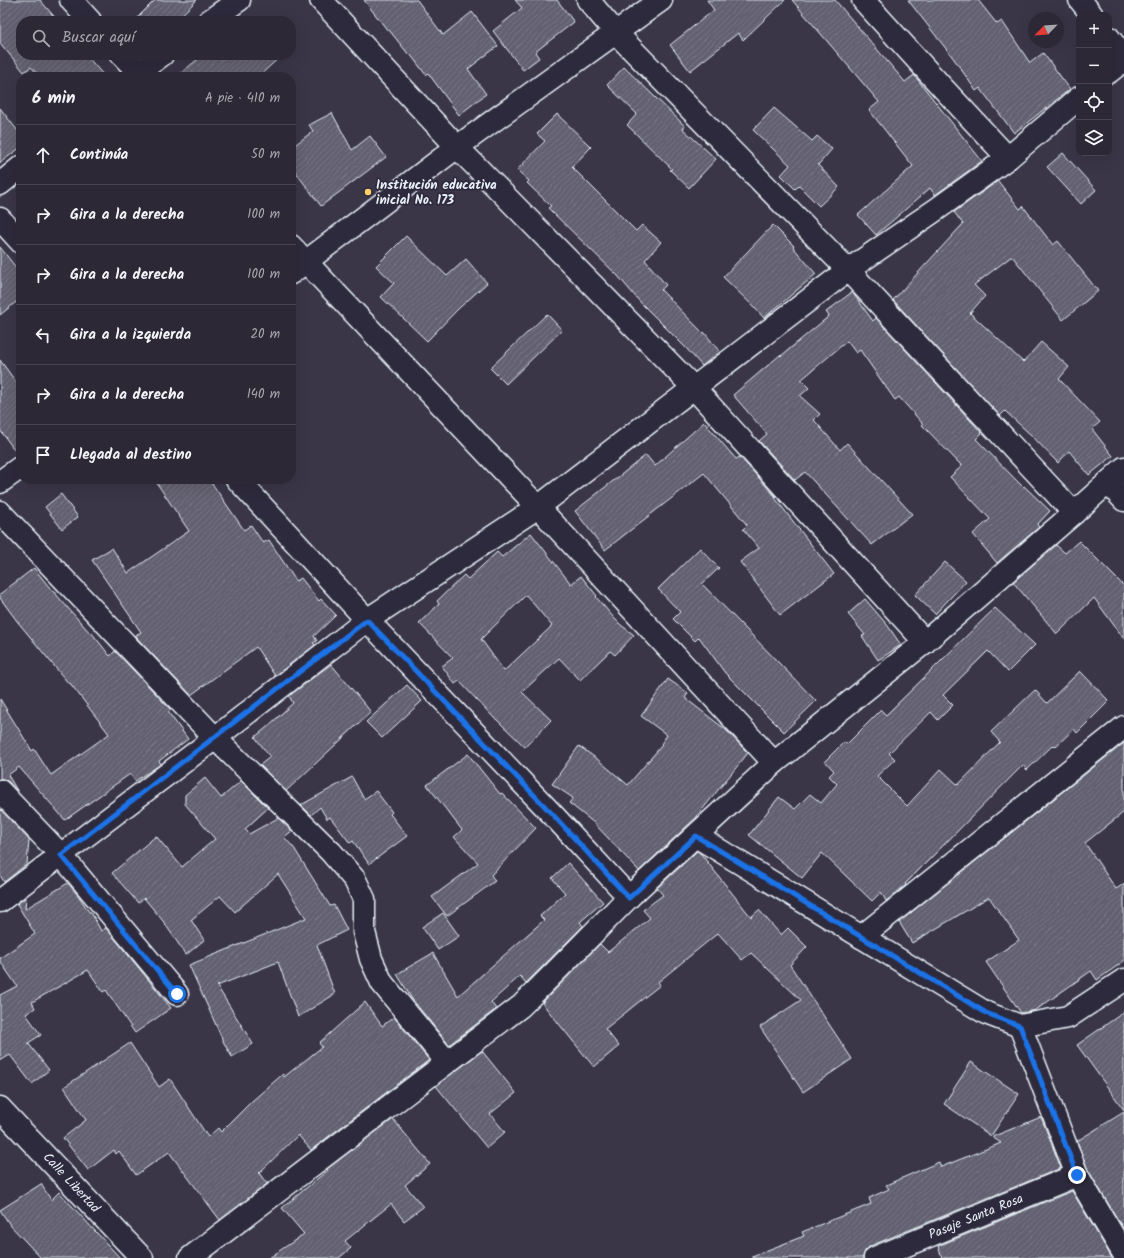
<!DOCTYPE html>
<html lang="es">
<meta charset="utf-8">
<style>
:root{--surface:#2c2836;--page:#34303e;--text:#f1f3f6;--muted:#a6a6ad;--line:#484451}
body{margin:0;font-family:Kalam,sans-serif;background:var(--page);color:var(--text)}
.controls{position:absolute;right:12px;top:12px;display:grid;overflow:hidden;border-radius:8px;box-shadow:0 4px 16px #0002}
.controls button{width:36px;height:36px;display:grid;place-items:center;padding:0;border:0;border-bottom:1px solid var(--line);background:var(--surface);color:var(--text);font:20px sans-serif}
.compass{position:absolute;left:1028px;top:12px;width:36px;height:36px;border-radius:50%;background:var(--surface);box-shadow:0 4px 16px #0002;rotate:245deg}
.stop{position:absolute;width:12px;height:12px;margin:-9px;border:3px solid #1a73e8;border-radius:50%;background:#fff}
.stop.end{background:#1a73e8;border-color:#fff;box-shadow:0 1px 4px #0008}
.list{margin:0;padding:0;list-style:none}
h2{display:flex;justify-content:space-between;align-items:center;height:52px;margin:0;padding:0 16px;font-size:17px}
h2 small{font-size:13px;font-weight:400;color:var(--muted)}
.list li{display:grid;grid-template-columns:26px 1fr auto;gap:12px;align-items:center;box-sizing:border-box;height:60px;padding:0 16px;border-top:1px solid var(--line)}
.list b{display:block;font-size:15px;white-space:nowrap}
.list em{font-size:13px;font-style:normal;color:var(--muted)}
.icon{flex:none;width:22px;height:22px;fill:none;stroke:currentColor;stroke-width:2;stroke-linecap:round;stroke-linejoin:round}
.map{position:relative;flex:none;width:1124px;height:1258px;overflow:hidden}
.search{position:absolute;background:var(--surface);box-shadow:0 4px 16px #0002;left:16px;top:16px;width:280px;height:44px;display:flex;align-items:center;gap:10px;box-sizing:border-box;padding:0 14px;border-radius:16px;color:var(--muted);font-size:15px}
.panel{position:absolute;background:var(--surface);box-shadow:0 4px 16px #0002;left:16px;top:72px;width:280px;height:412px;border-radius:16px}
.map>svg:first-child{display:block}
.building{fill:url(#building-hatch);stroke:#e8f1f8;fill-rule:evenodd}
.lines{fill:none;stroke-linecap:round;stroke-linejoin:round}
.minor-casing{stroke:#e8f1f8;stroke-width:25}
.minor{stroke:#2f2a3d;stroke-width:22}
.route{stroke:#1a73e8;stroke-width:5}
.poi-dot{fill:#ffd166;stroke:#2f2a3d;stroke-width:1.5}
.labels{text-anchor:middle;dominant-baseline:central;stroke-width:3.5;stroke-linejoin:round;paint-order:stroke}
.poi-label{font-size:13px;font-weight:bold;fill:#e8f1f8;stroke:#2f2a3d;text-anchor:start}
.street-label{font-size:13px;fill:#e8f1f8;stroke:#2f2a3d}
</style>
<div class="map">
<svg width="1124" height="1258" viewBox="0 0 1124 1258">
<defs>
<pattern id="building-hatch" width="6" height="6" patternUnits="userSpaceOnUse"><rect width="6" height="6" fill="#636171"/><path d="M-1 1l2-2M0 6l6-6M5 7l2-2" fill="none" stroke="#797886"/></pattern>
</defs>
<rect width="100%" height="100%" fill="#3a3648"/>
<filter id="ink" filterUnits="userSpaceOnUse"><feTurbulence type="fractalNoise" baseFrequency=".025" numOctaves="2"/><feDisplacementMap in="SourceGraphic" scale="8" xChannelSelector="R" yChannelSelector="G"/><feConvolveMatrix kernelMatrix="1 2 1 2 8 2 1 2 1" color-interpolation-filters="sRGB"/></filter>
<g filter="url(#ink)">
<g class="building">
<path d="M0 0H40L58 21H21V55H86L105 77H40L31 67 24 72 0 43Z"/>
<path d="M155 0H197L175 21H134Z"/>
<path d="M364 0H417L443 35 472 12 498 46 468 69 486 94 459 115 428 73 426 75 410 54 409 55 389 30 388 31Z"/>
<path d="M515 0H557L574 22 535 52 539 58 523 70 493 31 522 8Z"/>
<path d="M707 0H785L743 40 738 33 690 71 670 45 714 10Z"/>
<path d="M792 0H835L905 82 914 75 982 161 935 195 930 188 876 235 858 215 913 166 869 110 879 102Z"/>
<path d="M908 0H978L997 24 1002 21 1030 63 1043 53 1070 89 1014 133 980 88 976 91 954 59Z"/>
<path d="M203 55H282L258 77H176Z"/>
<path d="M624 67 685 126 683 129 716 159 689 188 670 170 672 169 627 125 637 114 607 85Z"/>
<path d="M0 108 21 135V147L0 163Z"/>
<path d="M774 108 812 141 817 136 832 149 818 165 839 187 819 206 799 186 795 189 781 175 790 165 753 130Z"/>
<path d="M332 113 352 150 370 136 386 157 321 206 291 166V148L313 131 309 125Z"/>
<path d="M557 114 591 147 572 167 636 231 642 225 661 242 645 260 666 285 661 290 703 333 704 332 720 352 702 366 686 348 640 302 618 276 548 208 551 206 527 183 529 181 517 170 545 141 537 134Z"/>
<path d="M1063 153 1096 190 1081 204 1047 167Z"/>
<path d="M998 181 1020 209 1023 206 1053 245 1058 241 1098 291 1063 320 1012 256 974 285 985 296 970 313 1023 362 1041 342 1069 367 1059 379 1100 422 1092 429 1113 456 1089 475 1069 451 1058 463 1032 436 1005 411 1000 416 893 300 963 224 954 212Z"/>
<path d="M773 225 794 246 793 247 816 274 764 318 753 306 723 277Z"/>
<path d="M406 236 447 276 466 259 487 283 458 309 427 341 381 297 394 283 376 266Z"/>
<path d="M0 247 21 274V298L0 315Z"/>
<path d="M852 292 873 321 876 318 982 433 976 439 1023 487 1024 486 1050 511 1037 525 1039 527 997 563 973 534 990 519 950 477 962 466 922 425 923 424 899 397 895 400 860 350 856 353 847 341 801 380 809 388 800 396 820 414 814 420 840 450 847 443 912 514 872 545 805 472 795 480 759 441 767 434 733 395 780 355 781 356 829 316 826 312Z"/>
<path d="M547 314 562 330 506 384 490 368Z"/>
<path d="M0 360 21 389V455H18L0 430Z"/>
<path d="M704 422 736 459 740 457 776 497 775 498 834 574 780 615 740 562 759 548 743 529 747 525 704 473 605 550 575 511 646 455 655 466Z"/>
<path d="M154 479H209L244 530 251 525 263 543 269 540 296 581 301 578 319 601 321 599 336 615 314 636 317 641 313 643 315 645 275 676 256 647 191 695 135 636 141 632 92 560 112 548 128 573 189 531Z"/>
<path d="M61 494 78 517 62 529 45 507Z"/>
<path d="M531 533 571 584 581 576 597 596 596 597 614 618 621 625 634 635 615 655 610 651 580 680 559 658 522 692 551 720 525 747 496 719H495L459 681 455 684 442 666 453 658 419 623 439 604 437 601 464 575 468 579 497 552 502 557ZM526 595 552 626 504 671 481 639Z"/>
<path d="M1079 541 1124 586V639L1094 598 1057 634 1013 582 1056 545 1065 553Z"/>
<path d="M700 548 719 568 702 584 816 701 784 732 725 673 699 637 695 641 673 619 680 612 658 589Z"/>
<path d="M945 562 966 581 935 614 915 595Z"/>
<path d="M34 568 53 592H54L90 633 91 632 110 656 115 651 171 710 168 712 188 739 159 761 161 764 135 781 130 774 65 820 19 767 8 775 18 792 9 782 4 779H0V699L32 751 34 749 51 775 109 734 70 683 69 684 17 621 0 598V594Z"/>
<path d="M865 599 888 626 901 645 878 660 862 636 865 635 848 614Z"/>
<path d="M995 608 1035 645 1008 672 988 651 943 695 953 705 938 720 931 712 889 753 895 759 877 776 907 806 941 769 958 785 1000 742 991 732 1035 690 1047 703 1080 671 1109 701 1077 733 1074 729 1055 747 1053 745 1027 770 1023 765 905 884 906 885 886 901 881 892 872 901 822 853 802 878 749 835 779 797 795 809 810 794 821 803 837 784 829 776 834 771 825 761 844 742 847 744 881 710 886 715Z"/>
<path d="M331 664 371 712 286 791 260 765 270 757 255 737 266 728 293 703 289 696Z"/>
<path d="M668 679 688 693 685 698 726 730 748 753 697 816V817L639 871 594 823 569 803 573 798 552 784 579 746 597 759 628 785 662 745 661 744 667 735 641 716Z"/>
<path d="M407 685 422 701 382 738 366 722Z"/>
<path d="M1124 743V812L1085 843 1116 889 1124 884V961L1097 980 1091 971 1036 1010 1021 1013 986 962 1019 940 989 897 912 943 899 922Z"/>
<path d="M468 754 500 794 502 793 536 828 491 875 495 881 447 916 432 897 478 863 454 837 462 830 427 785Z"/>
<path d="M352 777 364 799 376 791 392 812 390 814 407 836 369 864 353 841 350 843 330 817 327 819 320 807 311 815 301 805Z"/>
<path d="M205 778 221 798 241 781 268 808 245 829 249 834 278 818 292 831 284 837 294 848 330 906 334 905 347 930 317 945 335 994 298 1017 278 962 217 986 253 1044 232 1057 224 1043 189 965 306 918 278 874 235 912 220 896 191 920 204 940 186 955 163 921 144 898 138 903 112 873 156 836 182 867 215 839 185 804V795Z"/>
<path d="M0 809 29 840 27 864 4 882 0 875Z"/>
<path d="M697 851 701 854 751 917 759 910 781 935 788 928 807 947 790 965 852 1059 803 1092 760 1027 801 1000 751 953 742 960 718 933 658 982 660 985 605 1029 619 1046 594 1067 542 1003 600 944 608 952 650 918 643 910 663 895 657 888Z"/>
<path d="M568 863 603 902 580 922 583 926 526 983 520 976 491 1002 496 1009 449 1045 412 999 397 974 433 953 458 996 544 920 540 916 565 893 552 878Z"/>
<path d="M68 883 80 898 89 912H91L101 931 106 928 160 994 171 1008 135 1033 106 990 103 992 88 970 32 1002 35 1008 26 1014 41 1035 28 1043 49 1070 32 1084 10 1055 0 1061V995L17 986 0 961V958L35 934 17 904 26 897 25 909Z"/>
<path d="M443 913 459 936 438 950 422 927Z"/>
<path d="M365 1002 382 1026 394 1017 429 1060 311 1150 298 1135 259 1173 267 1184 220 1220 169 1152 136 1175 119 1151 116 1154 114 1150 88 1170 63 1138 86 1120 64 1087 130 1043 159 1087 170 1079 208 1137 218 1128 221 1132 252 1101 283 1074 284 1077 322 1047 319 1043Z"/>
<path d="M1124 1012V1110L1077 1045Z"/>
<path d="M482 1051 516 1093 490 1114 505 1132 487 1148 436 1086Z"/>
<path d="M971 1062 1019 1094 991 1136 944 1104Z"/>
<path d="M1124 1112V1230L1088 1170 1077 1141Z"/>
<path d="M1041 1117 1061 1168 870 1246 865 1251 863 1258H752V1256L804 1236 802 1232 871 1204 869 1198 889 1189 886 1185 939 1162 941 1167 1001 1143 992 1137Z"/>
<path d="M393 1119 430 1164 405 1185 423 1207 404 1221 391 1204 345 1241 351 1248 339 1258H269L304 1234 282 1208 328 1170 327 1169Z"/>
<path d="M41 1184 51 1200 59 1192 120 1258H41L10 1225 0 1210Z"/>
<path d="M1072 1191 1112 1258H942L938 1246Z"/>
</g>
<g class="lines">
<g class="minor-casing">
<g id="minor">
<path d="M71 0 90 21"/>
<path d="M321 0 457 147 694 388 925 642"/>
<path d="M588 0 616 33 848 270 1074 513"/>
<path d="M863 0 941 86 1008 158"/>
<path d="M1080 0 1092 15"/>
<path d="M209 21 239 0"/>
<path d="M1109 38 1124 57"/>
<path d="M122 55 143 77"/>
<path d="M1109 72 1124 60"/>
<path d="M132 77 162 55"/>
<path d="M0 184 21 167"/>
<path d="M0 219 21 242"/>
<path d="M291 246 538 507 774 763"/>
<path d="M291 273 457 147 661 0"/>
<path d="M237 479 367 620 554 816 629 897"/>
<path d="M0 482 21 467"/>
<path d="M1108 483 1124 500"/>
<path d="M0 512 215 738 331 852 355 880 364 899V932L371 959 382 983 447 1062"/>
<path d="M0 791 61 855 177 994"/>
<path d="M696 836 986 1013 1020 1026 1068 1017 1124 980"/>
<path d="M0 901 215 738 367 620 538 507 848 270 937 209 1008 158 1079 98"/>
<path d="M861 937 1124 727"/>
<path d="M1020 1026 1077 1175 1124 1254"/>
<path d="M0 1108 142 1258"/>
<path d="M190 1258 521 1006 554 973 629 897 774 763 925 642 1074 513 1124 468"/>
<path d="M875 1258 1077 1175"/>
</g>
</g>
<use href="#minor" class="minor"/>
</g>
</g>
<g class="lines" filter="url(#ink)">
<path class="route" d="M177 994 61 855 367 620 554 816 629 898 696 836 986 1013 1020 1026 1077 1175"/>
</g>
<circle class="poi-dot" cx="368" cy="192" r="4"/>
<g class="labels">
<g class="poi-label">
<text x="376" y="185">Institución educativa<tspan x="376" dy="15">inicial No. 173</tspan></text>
</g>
<g class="street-label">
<text transform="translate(71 1183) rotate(47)">Calle Libertad</text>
<text transform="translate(976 1217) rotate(-22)">Pasaje Santa Rosa</text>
</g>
</g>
</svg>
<div class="controls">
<button>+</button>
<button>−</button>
<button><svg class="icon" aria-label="locate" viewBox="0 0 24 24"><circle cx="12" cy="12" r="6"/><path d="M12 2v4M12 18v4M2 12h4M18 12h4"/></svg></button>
<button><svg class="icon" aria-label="layers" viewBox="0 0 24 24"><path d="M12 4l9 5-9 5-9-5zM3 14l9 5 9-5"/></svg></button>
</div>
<svg class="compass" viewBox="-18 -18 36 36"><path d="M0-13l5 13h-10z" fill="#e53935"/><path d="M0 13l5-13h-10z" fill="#a6a6ad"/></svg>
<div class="stop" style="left:177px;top:994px"></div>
<div class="stop end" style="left:1077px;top:1175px"></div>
<div class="search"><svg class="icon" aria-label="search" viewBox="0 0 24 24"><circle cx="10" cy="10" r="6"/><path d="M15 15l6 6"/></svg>Buscar aquí</div>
<section class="panel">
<h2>6 min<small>A pie · 410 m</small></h2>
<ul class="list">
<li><svg class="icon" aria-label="ahead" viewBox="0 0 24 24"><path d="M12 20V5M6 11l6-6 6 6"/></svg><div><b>Continúa</b></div><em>50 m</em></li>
<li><svg class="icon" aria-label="right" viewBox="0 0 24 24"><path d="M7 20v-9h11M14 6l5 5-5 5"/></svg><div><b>Gira a la derecha</b></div><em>100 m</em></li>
<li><svg class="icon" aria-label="right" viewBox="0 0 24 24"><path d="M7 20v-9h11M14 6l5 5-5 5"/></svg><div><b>Gira a la derecha</b></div><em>100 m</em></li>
<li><svg class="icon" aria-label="left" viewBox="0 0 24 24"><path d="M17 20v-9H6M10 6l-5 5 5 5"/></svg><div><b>Gira a la izquierda</b></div><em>20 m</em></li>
<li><svg class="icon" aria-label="right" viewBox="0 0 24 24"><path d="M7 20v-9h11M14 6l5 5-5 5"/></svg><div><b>Gira a la derecha</b></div><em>140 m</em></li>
<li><svg class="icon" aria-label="arrive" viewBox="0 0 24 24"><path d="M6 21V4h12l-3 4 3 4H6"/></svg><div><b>Llegada al destino</b></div></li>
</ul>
</section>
</div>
